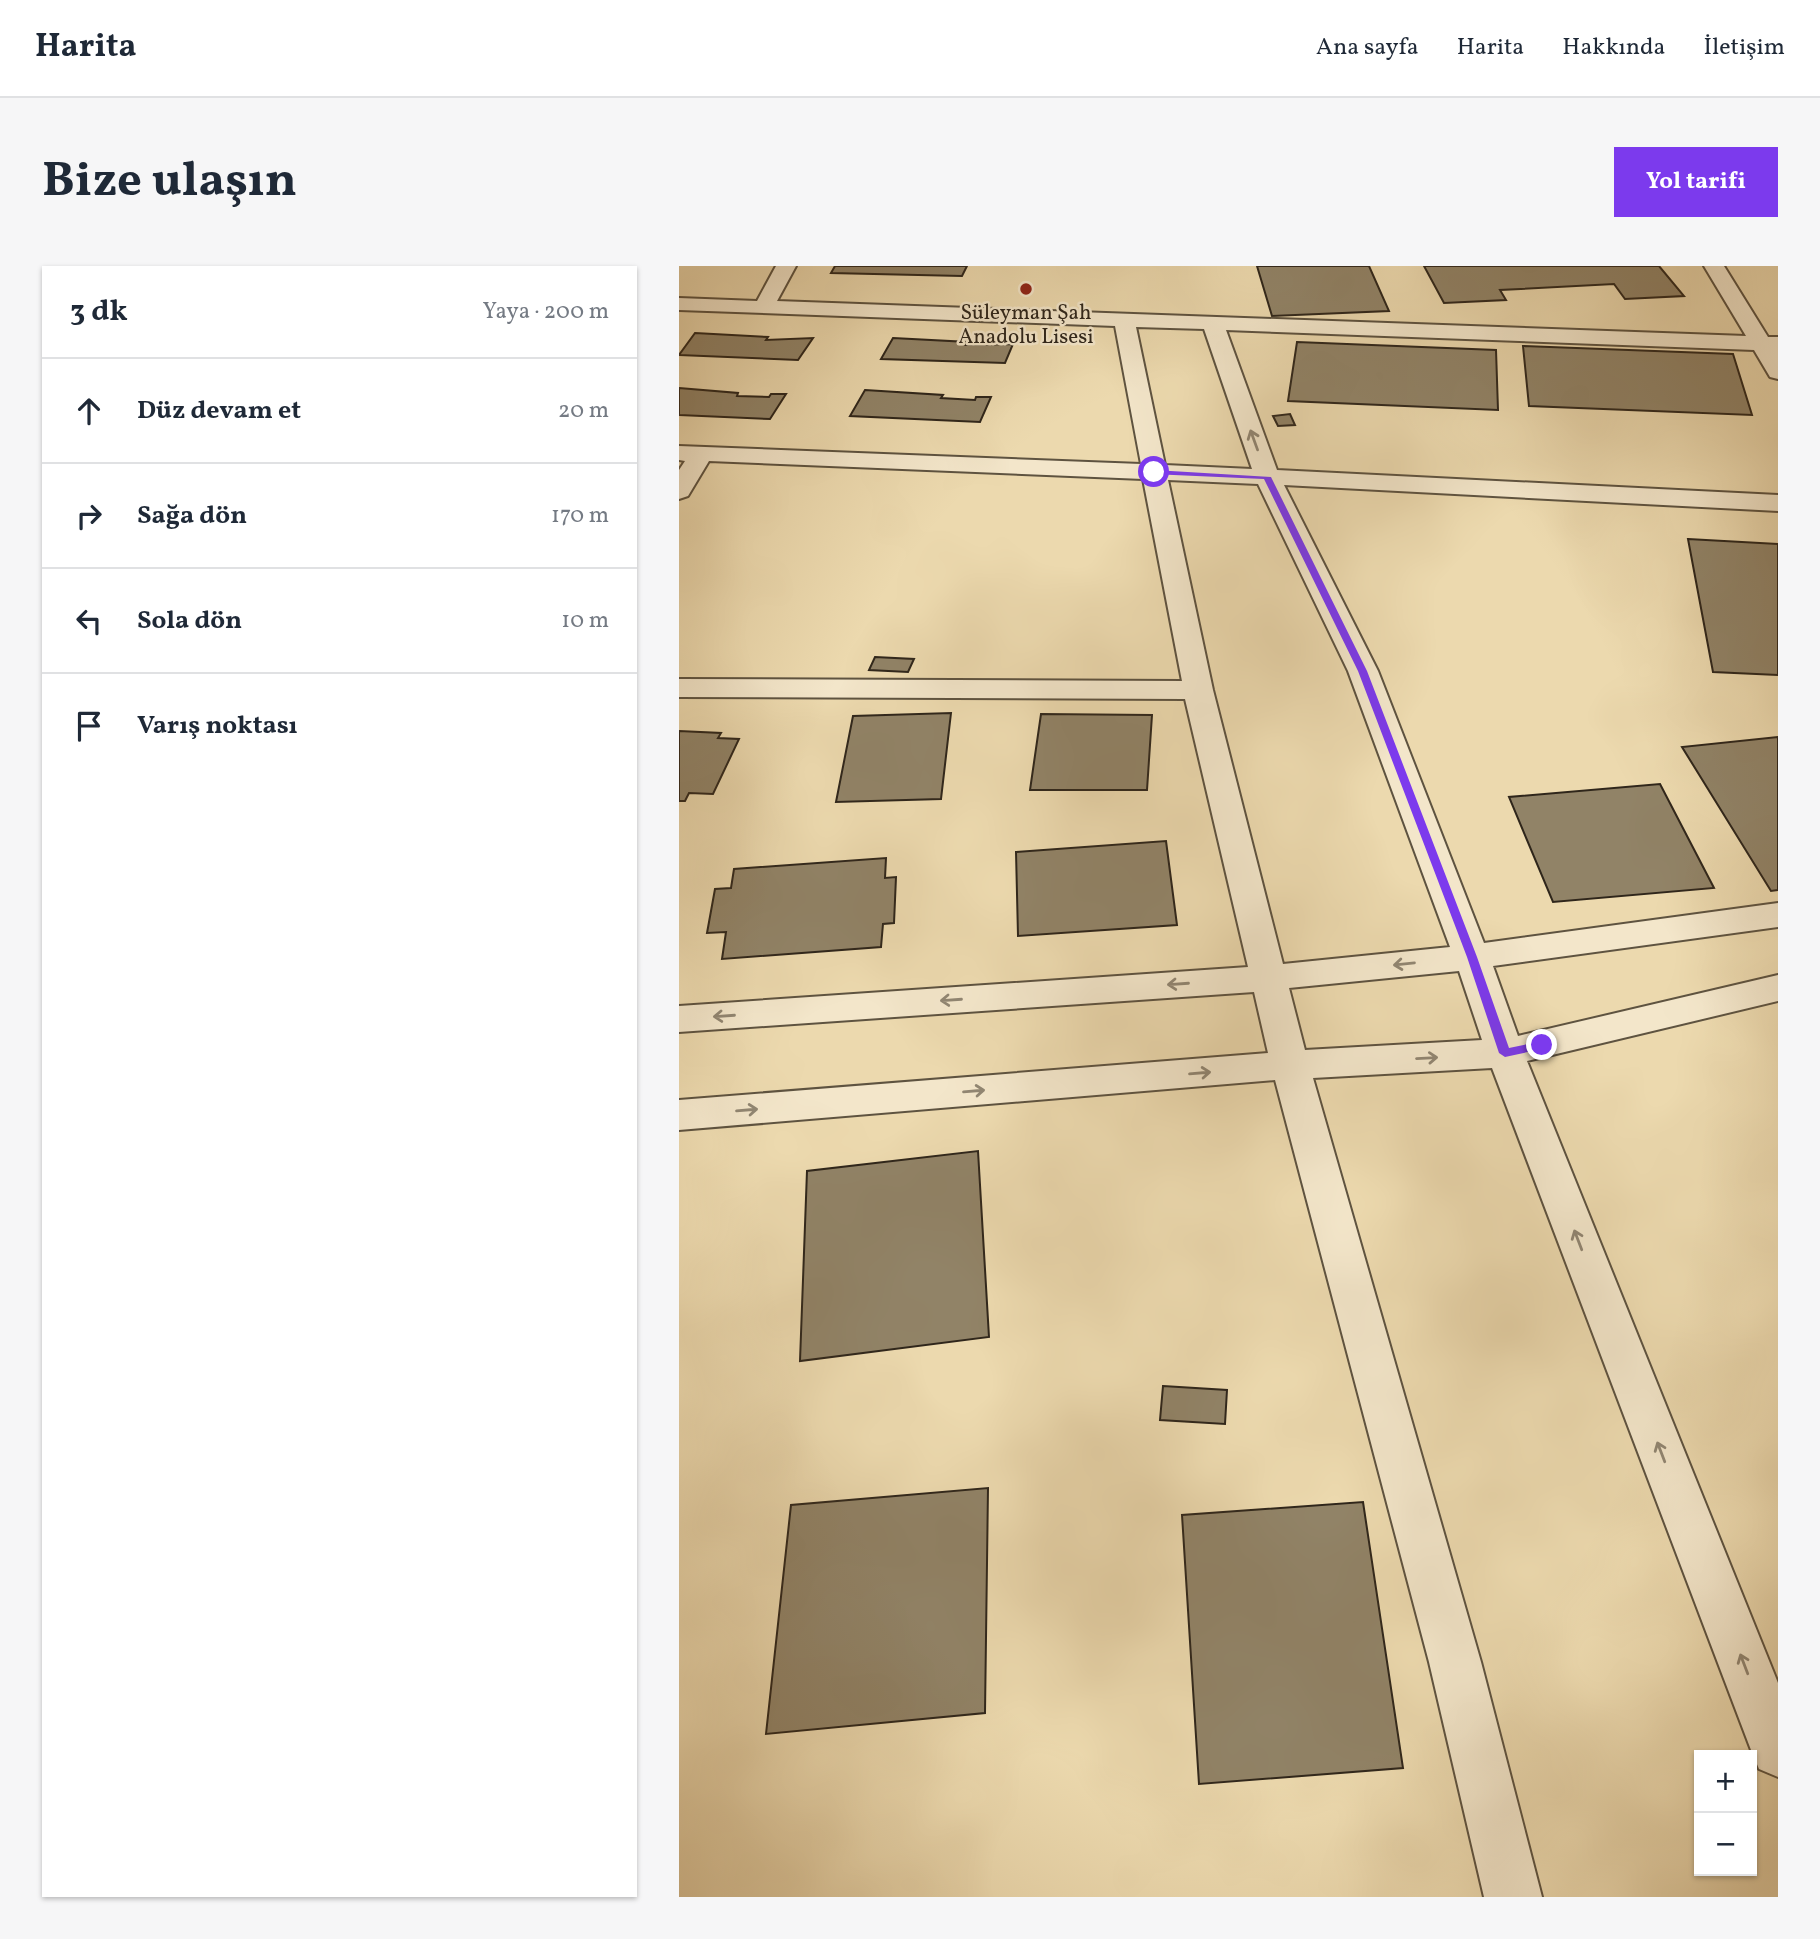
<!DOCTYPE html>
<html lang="tr">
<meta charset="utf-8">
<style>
:root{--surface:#fff;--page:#f6f6f7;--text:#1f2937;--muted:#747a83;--line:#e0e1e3;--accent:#7c3aed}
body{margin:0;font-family:Vollkorn,serif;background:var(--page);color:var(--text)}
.controls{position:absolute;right:21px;bottom:21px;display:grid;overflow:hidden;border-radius:0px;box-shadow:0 2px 5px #0004}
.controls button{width:63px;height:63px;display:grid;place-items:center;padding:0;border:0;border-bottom:2px solid var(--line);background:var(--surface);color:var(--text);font:35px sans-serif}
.stop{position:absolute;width:21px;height:21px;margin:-16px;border:5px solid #7c3aed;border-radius:50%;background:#fff}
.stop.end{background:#7c3aed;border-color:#fff;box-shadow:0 2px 7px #0008}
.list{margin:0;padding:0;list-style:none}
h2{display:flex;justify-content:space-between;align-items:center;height:91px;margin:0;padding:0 28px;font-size:30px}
h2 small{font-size:23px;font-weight:400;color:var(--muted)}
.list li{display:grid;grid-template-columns:46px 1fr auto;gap:21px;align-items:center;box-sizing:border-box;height:105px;padding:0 28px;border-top:2px solid var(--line)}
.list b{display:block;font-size:26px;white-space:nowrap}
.list em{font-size:23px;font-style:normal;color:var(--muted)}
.icon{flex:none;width:38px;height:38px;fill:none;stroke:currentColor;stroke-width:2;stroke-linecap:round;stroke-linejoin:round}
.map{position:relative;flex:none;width:1099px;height:1631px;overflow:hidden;border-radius:0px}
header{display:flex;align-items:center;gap:42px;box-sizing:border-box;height:98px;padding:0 35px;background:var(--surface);border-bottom:2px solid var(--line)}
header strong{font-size:33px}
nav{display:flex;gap:38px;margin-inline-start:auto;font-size:24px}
.intro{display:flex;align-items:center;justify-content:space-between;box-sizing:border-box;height:168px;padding:0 42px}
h1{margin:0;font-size:49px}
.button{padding:18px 32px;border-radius:0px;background:var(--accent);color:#fff;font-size:24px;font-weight:700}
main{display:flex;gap:42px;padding:0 42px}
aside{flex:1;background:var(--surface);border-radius:0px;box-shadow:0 2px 5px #0004}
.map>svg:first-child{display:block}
.building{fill:#918367;stroke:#2f261b;stroke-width:2}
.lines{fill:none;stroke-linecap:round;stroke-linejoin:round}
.minor-casing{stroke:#5e5340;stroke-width:4}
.minor{fill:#f3e6ca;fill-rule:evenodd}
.oneway{stroke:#918672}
.route{fill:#7c3aed}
.poi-dot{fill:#8f2418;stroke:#f3e6ca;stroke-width:2.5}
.labels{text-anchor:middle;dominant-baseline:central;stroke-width:5;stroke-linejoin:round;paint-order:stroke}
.far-poi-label{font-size:21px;fill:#2f261b;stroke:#f3e6ca}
</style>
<header>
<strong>Harita</strong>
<nav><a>Ana sayfa</a><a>Harita</a><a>Hakkında</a><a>İletişim</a></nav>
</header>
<div class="intro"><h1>Bize ulaşın</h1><a class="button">Yol tarifi</a></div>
<main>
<aside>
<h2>3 dk<small>Yaya · 200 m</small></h2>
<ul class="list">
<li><svg class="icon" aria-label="ahead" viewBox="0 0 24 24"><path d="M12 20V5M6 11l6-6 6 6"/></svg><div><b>Düz devam et</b></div><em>20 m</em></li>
<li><svg class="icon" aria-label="right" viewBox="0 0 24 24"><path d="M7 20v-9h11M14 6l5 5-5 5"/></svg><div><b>Sağa dön</b></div><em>170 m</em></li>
<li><svg class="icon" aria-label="left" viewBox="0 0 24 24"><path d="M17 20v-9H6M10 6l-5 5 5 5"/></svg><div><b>Sola dön</b></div><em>10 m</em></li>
<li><svg class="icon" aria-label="arrive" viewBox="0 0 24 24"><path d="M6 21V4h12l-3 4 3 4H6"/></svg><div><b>Varış noktası</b></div></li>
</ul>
</aside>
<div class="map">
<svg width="1099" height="1631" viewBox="0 0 1099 1631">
<rect width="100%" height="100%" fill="#ecd9ae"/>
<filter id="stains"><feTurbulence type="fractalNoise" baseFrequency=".00286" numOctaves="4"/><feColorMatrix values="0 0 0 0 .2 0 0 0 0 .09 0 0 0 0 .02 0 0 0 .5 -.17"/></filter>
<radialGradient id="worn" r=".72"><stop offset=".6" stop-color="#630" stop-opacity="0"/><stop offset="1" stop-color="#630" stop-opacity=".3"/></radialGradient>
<g class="building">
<path d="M156 0H288L283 10 152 7Z"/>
<path d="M578 0H690L710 45 593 50Z"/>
<path d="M745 0H980L1005 30 946 33 935 18 821 24 827 34 765 37Z"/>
<path d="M16 67 89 71 87 74 134 72 119 94 0 89Z"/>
<path d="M214 72 289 76 287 79 334 78 326 97 202 93Z"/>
<path d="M618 76 817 84 819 144 609 135Z"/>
<path d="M844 80 1054 88 1073 149 850 140Z"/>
<path d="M0 122 59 127 58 130 90 131 92 128H107L91 153 0 149Z"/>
<path d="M186 124 264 129 262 132 296 134 297 131H312L301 156 171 150Z"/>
<path d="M611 148 616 159 599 160 594 150Z"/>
<path d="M1009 273 1099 278V409L1034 406Z"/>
<path d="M196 391 235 393 229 406 190 404Z"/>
<path d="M272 447 262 533 157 536 174 450Z"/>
<path d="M362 448 473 449 468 524H351Z"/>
<path d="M0 465 42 467 39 472 60 473 34 528 10 527 6 535H0Z"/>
<path d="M1099 471V624L1092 625 1003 481Z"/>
<path d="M981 518 1035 622 874 636 830 531Z"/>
<path d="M487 575 498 659 339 670 337 586Z"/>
<path d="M207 592 206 612 217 611 215 657 204 658 202 681 43 693 47 666 28 667 36 623 52 622 55 603Z"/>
<path d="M299 885 310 1071 121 1095 128 905Z"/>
<path d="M484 1120 548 1124 546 1158 481 1154Z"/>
<path d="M309 1222 306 1447 87 1468 112 1239Z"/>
<path d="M684 1236 724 1502 520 1518 503 1249Z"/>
</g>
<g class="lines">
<g class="minor-casing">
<path id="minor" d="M97 0H117L98 35 1067 70 1025 0H1045L1089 71H1099V113L1091 111 1075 84 547 64 598 204 1099 229V245L605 219 699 405 805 677 1099 637V661L814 700 839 770 1099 709V735L848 795 1099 1417V1511L1080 1503 1072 1484 813 802 634 812 802 1396 863 1631H805L750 1396 596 814 0 864V834L589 787 575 726 0 766V740L569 701 506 433 0 431V413L503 415 464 213 30 195 9 230 0 233V204L6 195 0 194V180L462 198 436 60 0 44V32L78 35ZM457 61 525 63 573 203 486 199ZM489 214 579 218 669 405 771 681 604 698 534 424ZM780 705 803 774 626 784 610 722Z"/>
</g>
<use href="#minor" class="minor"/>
</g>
<defs><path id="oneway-shaft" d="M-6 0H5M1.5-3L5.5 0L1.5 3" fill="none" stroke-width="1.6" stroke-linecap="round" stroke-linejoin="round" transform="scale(1.75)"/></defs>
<g class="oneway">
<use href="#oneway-shaft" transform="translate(575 174) rotate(-110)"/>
<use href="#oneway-shaft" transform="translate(725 698) rotate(174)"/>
<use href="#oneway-shaft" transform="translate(499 718) rotate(176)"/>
<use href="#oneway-shaft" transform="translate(272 734) rotate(176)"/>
<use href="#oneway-shaft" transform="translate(45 750) rotate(176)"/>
<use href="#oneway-shaft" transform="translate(748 792) rotate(-3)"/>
<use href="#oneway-shaft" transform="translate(521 807) rotate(-5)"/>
<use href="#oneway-shaft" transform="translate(295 825) rotate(-5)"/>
<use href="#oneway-shaft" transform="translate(68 844) rotate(-5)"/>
<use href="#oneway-shaft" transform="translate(899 974) rotate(-111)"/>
<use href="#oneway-shaft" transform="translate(982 1186) rotate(-111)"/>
<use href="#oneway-shaft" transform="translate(1065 1398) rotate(-111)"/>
</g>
<path class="route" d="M475 204 592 211 688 405 798 691 830 782 863 775 867 776V782L826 791 820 787 788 691 679 405 585 213 472 208Z"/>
<circle class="poi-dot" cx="347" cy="23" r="7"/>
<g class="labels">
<g class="far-poi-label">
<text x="347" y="47">Süleyman Şah<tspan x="347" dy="24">Anadolu Lisesi</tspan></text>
</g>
</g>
<rect width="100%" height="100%" filter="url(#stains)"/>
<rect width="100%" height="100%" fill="url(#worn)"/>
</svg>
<div class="controls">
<button>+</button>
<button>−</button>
</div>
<div class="stop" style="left:475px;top:206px"></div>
<div class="stop end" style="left:863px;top:779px"></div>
</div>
</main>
